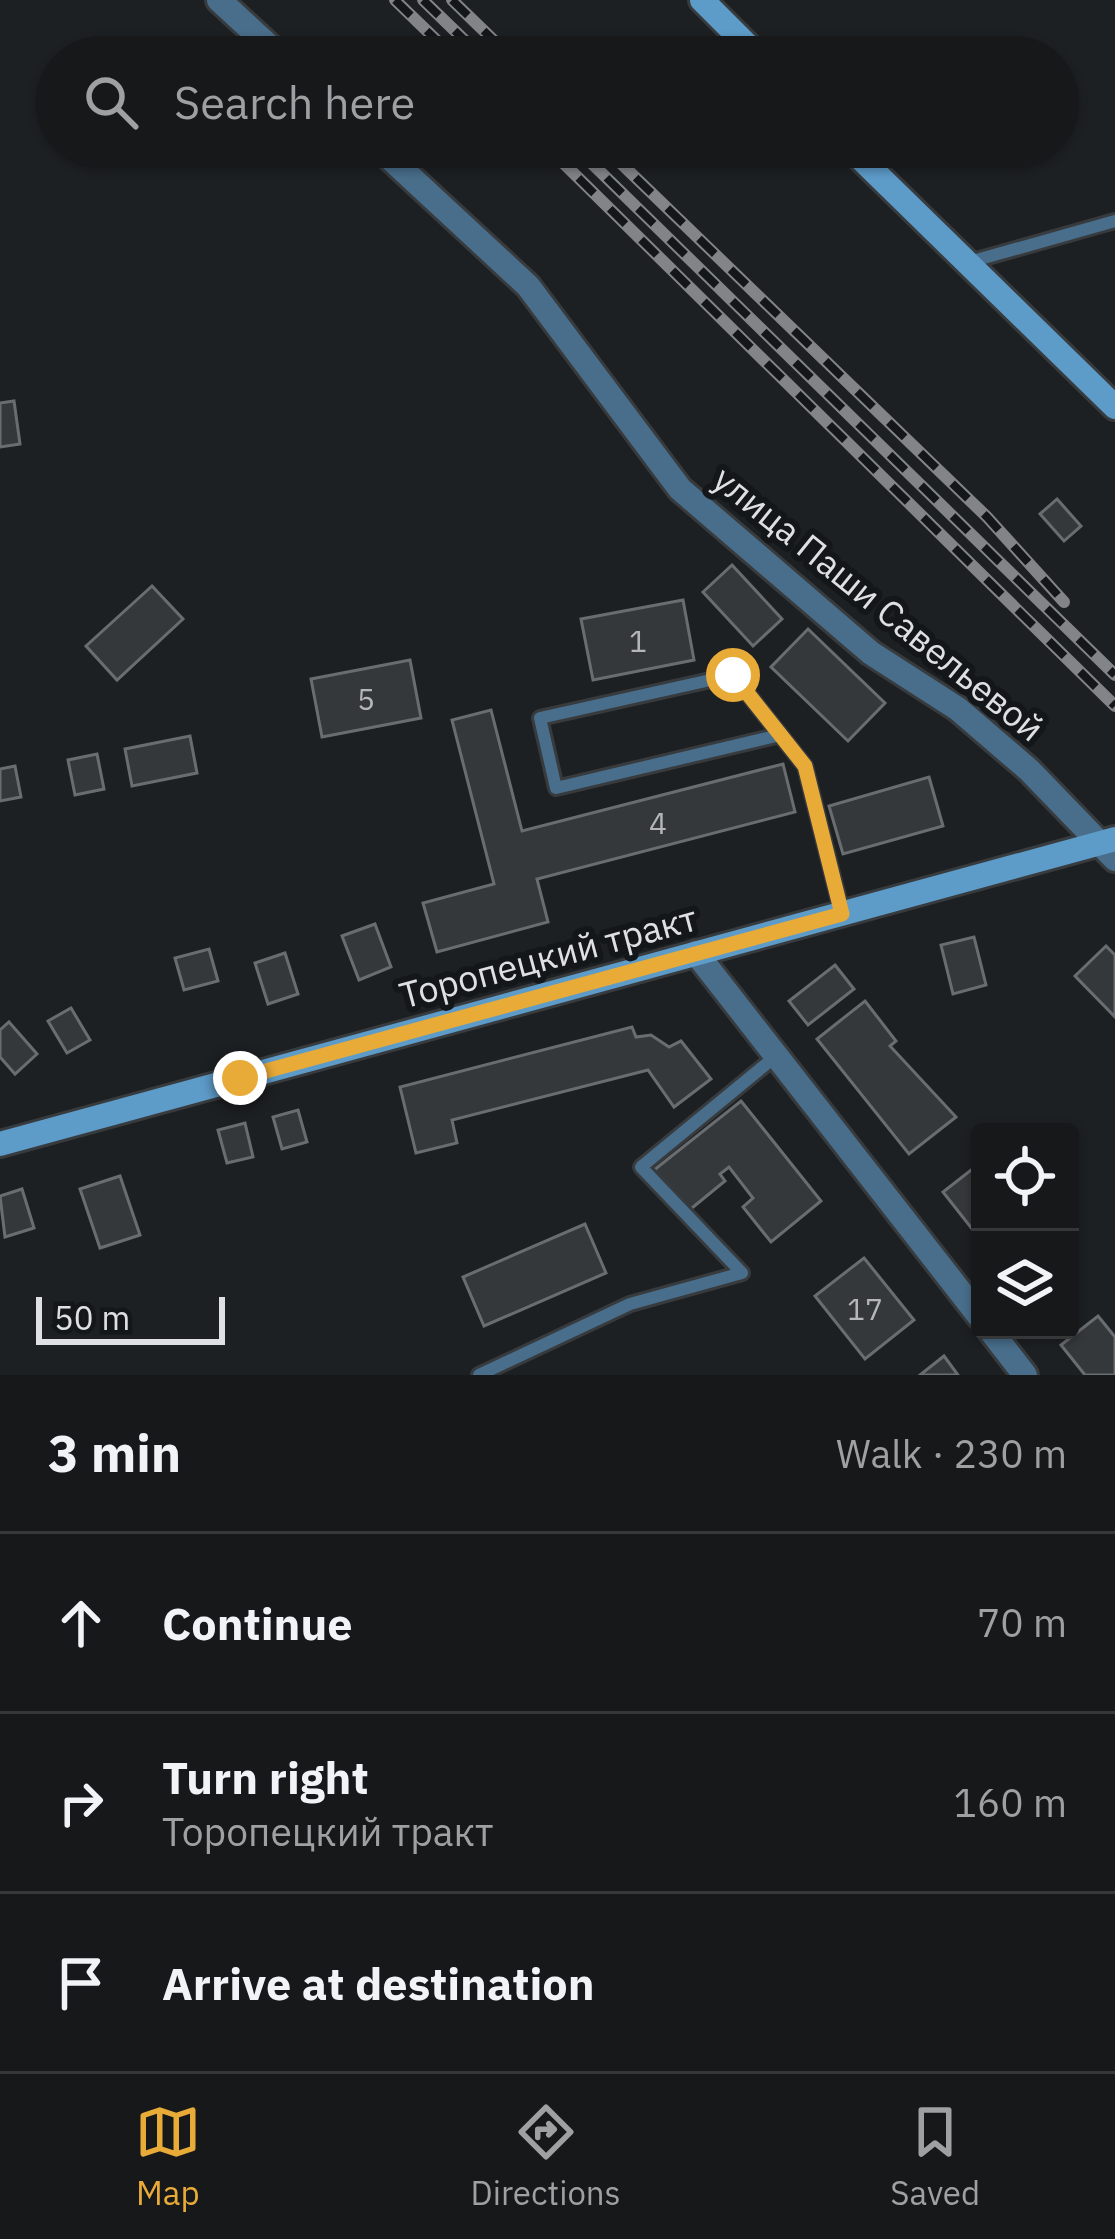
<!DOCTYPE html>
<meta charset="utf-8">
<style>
:root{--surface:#16181a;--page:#1f2123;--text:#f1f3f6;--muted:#9ea0a2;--line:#353739;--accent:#e9ab38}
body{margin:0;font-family:"IBM Plex Sans",sans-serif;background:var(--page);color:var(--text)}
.controls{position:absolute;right:36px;bottom:36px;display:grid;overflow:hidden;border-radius:12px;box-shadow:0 3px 9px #0004}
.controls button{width:108px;height:108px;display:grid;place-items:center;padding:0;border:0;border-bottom:3px solid var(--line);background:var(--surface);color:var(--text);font:60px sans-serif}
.scale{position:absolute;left:36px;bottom:30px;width:189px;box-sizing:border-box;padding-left:12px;border:6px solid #dee0e2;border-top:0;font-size:33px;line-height:42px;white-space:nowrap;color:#dee0e2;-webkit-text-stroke:9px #141719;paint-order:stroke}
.stop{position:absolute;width:36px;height:36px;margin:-27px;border:9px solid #e9ab38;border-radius:50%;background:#fff}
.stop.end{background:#e9ab38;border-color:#fff;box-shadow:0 3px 12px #0008}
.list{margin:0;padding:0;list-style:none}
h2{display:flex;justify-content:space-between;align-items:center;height:156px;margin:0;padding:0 48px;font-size:51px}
h2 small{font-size:39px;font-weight:400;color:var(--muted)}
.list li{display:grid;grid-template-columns:78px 1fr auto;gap:36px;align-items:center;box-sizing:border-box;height:180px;padding:0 48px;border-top:3px solid var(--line)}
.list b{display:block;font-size:45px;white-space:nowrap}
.list p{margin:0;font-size:39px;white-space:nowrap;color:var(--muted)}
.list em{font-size:39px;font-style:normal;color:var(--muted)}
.icon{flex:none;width:66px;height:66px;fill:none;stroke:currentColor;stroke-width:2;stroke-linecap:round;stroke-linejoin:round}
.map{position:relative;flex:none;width:1115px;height:1375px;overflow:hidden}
.search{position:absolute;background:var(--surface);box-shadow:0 3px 9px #0004;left:36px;right:36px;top:36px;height:132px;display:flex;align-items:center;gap:30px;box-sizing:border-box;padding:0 42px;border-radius:66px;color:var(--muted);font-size:45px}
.sheet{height:696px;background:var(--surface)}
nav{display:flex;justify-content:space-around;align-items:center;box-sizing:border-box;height:168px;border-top:3px solid var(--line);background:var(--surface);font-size:33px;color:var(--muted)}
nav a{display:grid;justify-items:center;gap:6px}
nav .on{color:var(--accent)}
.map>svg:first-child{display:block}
.building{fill:#34383b;stroke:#696d71;stroke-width:3}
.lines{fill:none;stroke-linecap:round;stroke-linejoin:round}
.lane-casing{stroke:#383b3e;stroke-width:18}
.street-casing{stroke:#383b3e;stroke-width:30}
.secondary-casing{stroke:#383b3e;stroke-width:30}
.lane{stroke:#486e8b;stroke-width:12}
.street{stroke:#486e8b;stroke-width:24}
.secondary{stroke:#5d9bc9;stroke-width:24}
.rail-casing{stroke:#828487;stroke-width:12}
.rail{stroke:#141719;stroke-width:8;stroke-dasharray:22;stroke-linecap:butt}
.route{stroke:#e9ab38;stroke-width:15}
.labels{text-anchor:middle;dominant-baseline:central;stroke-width:12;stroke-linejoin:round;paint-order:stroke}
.number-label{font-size:30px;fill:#b4b6b8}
.street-label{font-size:36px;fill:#dee0e2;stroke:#141719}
</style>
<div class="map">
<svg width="1115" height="1375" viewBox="0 0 1115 1375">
<rect width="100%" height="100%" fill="#1d2023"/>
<g class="building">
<path d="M14 401 20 444 0 447V403Z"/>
<path d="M1057 499 1081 526 1064 541 1040 514Z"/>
<path d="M732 565 782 619 753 646 703 592Z"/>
<path d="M152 586 183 619 117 680 86 646Z"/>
<path d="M683 600 694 660 593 680 581 619Z"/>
<path d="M808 629 885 703 848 741 771 667Z"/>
<path d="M410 660 421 718 322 737 311 679Z"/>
<path d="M491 710 522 831 783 764 795 812 537 879 548 922 437 952 423 903 494 884 452 720Z"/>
<path d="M190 736 197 773 132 786 125 749Z"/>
<path d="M97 754 104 789 75 795 68 760Z"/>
<path d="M15 766 21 797 0 801V769Z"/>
<path d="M929 777 943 826 843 854 829 806Z"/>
<path d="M375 924 391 967 359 980 342 936Z"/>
<path d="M974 937 986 985 953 994 941 945Z"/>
<path d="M1106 946 1115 955V1017L1075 976Z"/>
<path d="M209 949 218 981 184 990 175 958Z"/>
<path d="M285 953 298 994 268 1004 255 963Z"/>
<path d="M835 965 854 989 808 1025 789 1001Z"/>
<path d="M865 1001 896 1041 890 1046 956 1117 909 1154 817 1039Z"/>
<path d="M71 1008 90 1040 67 1053 48 1021Z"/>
<path d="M9 1022 37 1054 15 1074 0 1057V1030Z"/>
<path d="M632 1027 636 1037 651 1035 669 1047 681 1041 711 1079 674 1107 648 1070 452 1120 457 1143 416 1153 400 1087Z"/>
<path d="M741 1101 821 1201 771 1242 743 1207 753 1198 729 1167 720 1174 725 1181 687 1212 654 1170Z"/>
<path d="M298 1110 307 1142 282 1149 273 1117Z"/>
<path d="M245 1123 253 1157 227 1163 218 1130Z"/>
<path d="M980 1163V1239L943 1192Z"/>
<path d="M120 1176 140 1235 100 1248 80 1189Z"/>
<path d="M22 1189 34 1228 5 1237 0 1196Z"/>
<path d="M585 1224 606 1273 484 1326 463 1277Z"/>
<path d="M864 1258 914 1320 865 1359 815 1296Z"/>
<path d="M1098 1316 1115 1337V1375H1085L1061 1345Z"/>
<path d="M944 1356 958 1375H920Z"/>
</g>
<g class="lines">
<g class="lane-casing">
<g id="lane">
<path d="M966 263 1115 221"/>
<path d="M780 735 556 788 540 718 733 675 805 766 842 913"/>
<path d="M479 1375 630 1304 742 1273 641 1167 776 1056"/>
</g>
</g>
<g class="street-casing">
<g id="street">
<path d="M219 0 281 57"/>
<path d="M378 147 528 286 680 489 871 653 958 709 1029 770 1115 859"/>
<path d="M696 953 980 1317"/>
<path d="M990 1330 1025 1375"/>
</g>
</g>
<g class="secondary-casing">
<g id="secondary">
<path d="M702 0 759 57"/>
<path d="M849 147 1115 407"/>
<path d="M0 1144 1115 839"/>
</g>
</g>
<use href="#lane" class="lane"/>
<use href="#street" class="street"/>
<use href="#secondary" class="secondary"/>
<g class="rail-casing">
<g id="rail">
<path d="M395 0 454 57"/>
<path d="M423 0 482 57"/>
<path d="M452 0 511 57"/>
<path d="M547 147 1115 706"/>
<path d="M575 147 1115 675"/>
<path d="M604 147 987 517 1064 602"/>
</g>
</g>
<use href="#rail" class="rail"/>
</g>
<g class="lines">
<path class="route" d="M240 1078 842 914 805 766 733 675"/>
</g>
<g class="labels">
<g class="number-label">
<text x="638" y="640">1</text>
<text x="366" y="698">5</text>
<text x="658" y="822">4</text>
<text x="865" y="1308">17</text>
</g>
<g class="street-label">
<text transform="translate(879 603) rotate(39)">улица Паши Савельевой</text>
<text transform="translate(548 956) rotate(-15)">Торопецкий тракт</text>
</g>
</g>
</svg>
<div class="controls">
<button><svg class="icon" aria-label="locate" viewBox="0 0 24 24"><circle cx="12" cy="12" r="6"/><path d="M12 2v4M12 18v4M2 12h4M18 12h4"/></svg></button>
<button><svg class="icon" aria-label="layers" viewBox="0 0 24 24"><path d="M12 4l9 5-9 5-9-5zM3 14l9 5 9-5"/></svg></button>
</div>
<div class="scale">50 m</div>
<div class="stop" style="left:733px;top:675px"></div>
<div class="stop end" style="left:240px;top:1078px"></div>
<div class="search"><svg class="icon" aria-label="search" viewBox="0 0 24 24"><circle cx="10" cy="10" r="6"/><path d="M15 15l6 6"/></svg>Search here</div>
</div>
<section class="sheet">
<h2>3 min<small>Walk · 230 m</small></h2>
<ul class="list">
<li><svg class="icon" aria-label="ahead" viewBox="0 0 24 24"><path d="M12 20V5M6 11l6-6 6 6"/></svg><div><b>Continue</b></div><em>70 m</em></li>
<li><svg class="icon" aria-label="right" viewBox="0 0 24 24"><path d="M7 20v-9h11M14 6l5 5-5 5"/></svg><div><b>Turn right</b><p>Торопецкий тракт</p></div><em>160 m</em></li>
<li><svg class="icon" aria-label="arrive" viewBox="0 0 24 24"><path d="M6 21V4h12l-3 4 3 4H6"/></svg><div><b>Arrive at destination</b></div></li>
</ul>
</section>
<nav>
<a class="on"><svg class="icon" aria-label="map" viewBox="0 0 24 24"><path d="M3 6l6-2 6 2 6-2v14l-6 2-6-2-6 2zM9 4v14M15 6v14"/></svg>Map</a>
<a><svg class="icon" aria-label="directions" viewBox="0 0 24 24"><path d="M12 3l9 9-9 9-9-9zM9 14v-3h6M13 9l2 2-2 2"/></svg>Directions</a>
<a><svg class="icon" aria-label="saved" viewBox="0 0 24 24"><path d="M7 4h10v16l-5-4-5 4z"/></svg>Saved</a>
</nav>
